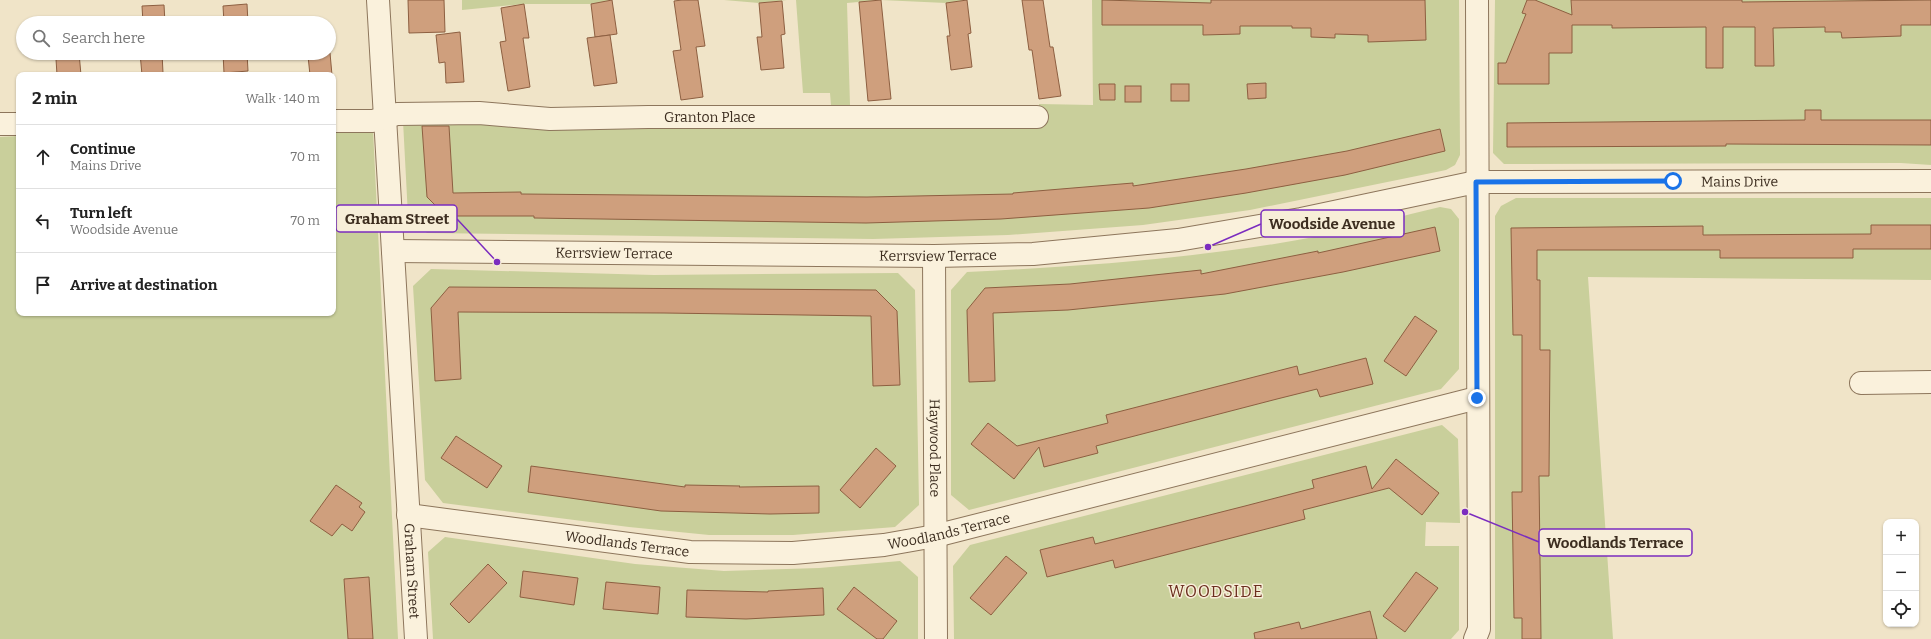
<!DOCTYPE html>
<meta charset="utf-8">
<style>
:root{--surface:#fff;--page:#f2f2f2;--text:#222;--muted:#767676;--line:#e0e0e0}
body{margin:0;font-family:Bitter,serif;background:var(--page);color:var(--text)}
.controls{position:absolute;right:12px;bottom:12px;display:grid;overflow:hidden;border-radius:8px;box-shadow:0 1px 3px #0004}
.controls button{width:36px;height:36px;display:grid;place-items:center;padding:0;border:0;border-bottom:1px solid var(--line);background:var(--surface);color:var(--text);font:20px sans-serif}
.stop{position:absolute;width:12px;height:12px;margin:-9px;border:3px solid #1a73e8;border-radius:50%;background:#fff}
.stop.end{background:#1a73e8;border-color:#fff;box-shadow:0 1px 4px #0008}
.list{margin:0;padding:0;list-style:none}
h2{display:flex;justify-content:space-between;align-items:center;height:52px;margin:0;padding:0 16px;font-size:17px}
h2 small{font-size:13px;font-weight:400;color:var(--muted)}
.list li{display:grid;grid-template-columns:26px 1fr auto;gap:12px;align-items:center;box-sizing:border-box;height:64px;padding:0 16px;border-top:1px solid var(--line)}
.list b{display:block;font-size:15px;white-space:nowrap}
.list p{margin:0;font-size:13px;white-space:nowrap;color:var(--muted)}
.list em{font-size:13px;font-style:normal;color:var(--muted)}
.icon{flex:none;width:22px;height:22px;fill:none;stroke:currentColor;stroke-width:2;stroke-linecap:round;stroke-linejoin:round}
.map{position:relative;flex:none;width:1931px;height:639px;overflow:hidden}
.search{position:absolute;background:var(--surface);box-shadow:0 1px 3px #0004;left:16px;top:16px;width:320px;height:44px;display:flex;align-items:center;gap:10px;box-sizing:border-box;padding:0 14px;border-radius:22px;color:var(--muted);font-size:15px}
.panel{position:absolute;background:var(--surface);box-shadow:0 1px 3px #0004;left:16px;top:72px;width:320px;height:244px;border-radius:8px}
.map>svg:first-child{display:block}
.green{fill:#c9cf9b}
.building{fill:#cf9f7d;stroke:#8d5f41}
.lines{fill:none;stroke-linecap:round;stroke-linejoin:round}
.street-casing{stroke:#8d765c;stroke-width:24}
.street{stroke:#faf1dc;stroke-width:22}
.route{stroke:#1a73e8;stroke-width:5}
.labels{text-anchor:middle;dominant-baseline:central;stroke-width:3;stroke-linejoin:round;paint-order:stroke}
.street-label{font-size:14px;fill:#3d2e20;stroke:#f7eed8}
.quarter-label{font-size:16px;letter-spacing:1px;fill:#6b2e1e;stroke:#f7eed8}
.leader{fill:none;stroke:#7b2cbf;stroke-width:1.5}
.callout-dot{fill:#7b2cbf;stroke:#f7eed8;stroke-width:1.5}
.callout{fill:#f7eed8;stroke:#7b2cbf;stroke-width:1.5}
.callout-label{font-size:15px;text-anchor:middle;font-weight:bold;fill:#3d2e20}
</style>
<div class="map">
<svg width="1931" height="639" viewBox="0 0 1931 639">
<rect width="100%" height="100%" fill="#f0e4c8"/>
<g class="green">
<path d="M462 0H682H612L591 4H524L462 10Z"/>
<path d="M724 0H787L759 3Z"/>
<path d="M796 0H1029H967L946 3 881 0 847 3 850 105H831L830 93H803Z"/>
<path d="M1092 0H1459L1460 155 1455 165 1446 170 1250 210 1143 225 1008 235 873 239 427 233 408 216 403 121 468 119 531 129 1039 126V104L1093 105Z"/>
<path d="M1495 0H1931V165L1901 163 1504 164 1493 153Z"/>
<path d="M373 130 398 639H0V137L19 136V313H333V131Z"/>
<path d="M1516 198H1931V280L1588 277 1613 639H1495V216L1501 206Z"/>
<path d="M1440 207 1451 209 1459 219V369L1441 389 969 510 951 495V290L967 272C1087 266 1207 258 1325 235 1363 227 1401 216 1440 207Z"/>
<path d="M431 269 654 275 898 273 915 290 919 505 895 527 793 535H709L629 527 443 503 425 480 413 286Z"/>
<path d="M1442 425 1458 439 1460 523 1426 522 1425 546H1459V630L1451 639H954L953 566 970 545Z"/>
<path d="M445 537 635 564 724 571 819 568 900 561 918 577V639H433L428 552Z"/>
</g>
<g class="building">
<path d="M408 0H444L445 32 409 33Z"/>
<path d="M612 0 617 34 595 37 591 4Z"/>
<path d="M682 0H698L705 46 696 47 703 97 681 100 673 51 681 50 674 1Z"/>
<path d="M881 0 891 99 868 101 859 2Z"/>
<path d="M967 0 971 33 968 34 972 67 951 70 947 36H950L946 3Z"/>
<path d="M1022 0H1043L1050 47H1053L1061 96 1039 99 1032 50H1029Z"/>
<path d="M1102 0 1211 3V0H1425L1426 40 1368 42V35L1335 34V38L1311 37V28H1292V26H1240V34L1203 35V25H1102Z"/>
<path d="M1527 0H1535L1572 15 1571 0H1742V2L1931 0V25H1901V36L1842 38 1841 32H1825V27L1773 28 1774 66H1755V27H1723V68H1706V27L1612 28V25H1572V53H1549V84H1498V63H1506L1526 14 1522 13Z"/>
<path d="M782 1 785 34 781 35 784 68 761 70 757 37H762L759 3Z"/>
<path d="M247 4 248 23H224L223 6Z"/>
<path d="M524 4 529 38H523L530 87 508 91 500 42 506 41 501 8Z"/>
<path d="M164 5 165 23H143L142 6Z"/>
<path d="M460 32 464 82 446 83 445 62 439 63 436 35Z"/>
<path d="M610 35 617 83 594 86 587 38Z"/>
<path d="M60 53H79L81 75H57L56 59 60 58Z"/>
<path d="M140 53H162L163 73 142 75Z"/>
<path d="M223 53H247L248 71 224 73Z"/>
<path d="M313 53H330L332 75H310L308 56H314Z"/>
<path d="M1266 83V98L1248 99 1247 84Z"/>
<path d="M1099 84H1115V100H1100Z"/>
<rect x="1171" y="84" width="18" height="17"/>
<rect x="1125" y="86" width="16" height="16"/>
<path d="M1805 110H1821V120H1931V145L1726 144V146L1507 147V123L1805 120Z"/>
<path d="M422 126H449L453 193 521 192V194L867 197 1013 194V193L1133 183V186L1246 169 1347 151 1440 129 1445 151 1345 175 1246 193 1149 208 1001 219 866 223 534 218V216H446L427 197Z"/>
<path d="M1871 225H1931V249H1853V258H1720V250H1537V280H1540V350H1550L1549 476H1539L1541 639H1522V618H1514L1512 492H1522V335H1513L1511 228 1703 226V235L1871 234Z"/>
<path d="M1435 227 1440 251 1343 272 1225 294 1068 310 993 313 995 381 969 382 967 310 985 288 1070 284 1201 270V274L1318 251V253Z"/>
<path d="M449 287 876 290 897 311 900 385 873 386 871 316 664 313 458 312 461 379 435 381 431 308Z"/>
<path d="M1415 316 1437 331 1406 376 1384 361Z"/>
<path d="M1366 358 1373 384 1320 397 1317 389 1277 399 1096 446 1098 453 1044 467 1039 447 1014 479 971 444 988 423 1017 446 1108 423 1106 415 1297 366 1299 375Z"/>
<path d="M456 436 502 466 487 488 441 458Z"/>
<path d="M876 448 896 466 860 508 840 490Z"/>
<path d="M1396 459 1439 493 1422 515 1389 488 1303 510 1305 519 1278 526 1115 568 1113 560 1047 577 1040 550 1093 537 1095 544 1245 506 1314 488 1312 480 1366 466 1372 489Z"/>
<path d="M531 466 685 487V485L740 486 739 487 819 486V513L770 514 661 511 528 492Z"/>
<path d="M336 485 362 503 359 507 365 512 352 531 342 524 332 536 310 521Z"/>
<path d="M1006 556 1027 573 991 615 970 598Z"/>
<path d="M488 564 507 583 469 623 450 604Z"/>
<path d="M523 571 578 578 574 605 520 597Z"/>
<path d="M1416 572 1438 588 1405 632 1383 616Z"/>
<path d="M369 577 373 639H348L344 579Z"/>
<path d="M606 582 660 587 658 614 603 609Z"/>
<path d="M854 587 897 621 883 639H877L837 609Z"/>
<path d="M823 588 824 615 746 619 686 617 687 590 768 592V591Z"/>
<path d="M1370 611 1377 639H1255L1254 633 1299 622 1301 629Z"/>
</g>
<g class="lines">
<g class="street-casing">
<g id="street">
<path id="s1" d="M378 0 416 639"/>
<path id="s2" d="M333 121H373L397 114 479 113 550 119 648 117H1037"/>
<path d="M0 124H19"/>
<path id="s3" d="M393 251 934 256 1033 254 1178 240 1301 219 1476 182 1931 181"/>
<path id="s4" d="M934 256 936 639"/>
<path d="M1861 383 1931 382"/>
<path id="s5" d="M408 515 690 552 793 553 884 545 935 536 1477 398"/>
<path d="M1475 639 1479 629 1477 0"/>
</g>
</g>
<use href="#street" class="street"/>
</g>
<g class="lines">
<path class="route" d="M1477 398 1476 182 1673 181"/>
</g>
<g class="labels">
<g class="street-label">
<text stroke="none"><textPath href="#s2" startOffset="378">Granton Place</textPath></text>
<text stroke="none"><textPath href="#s3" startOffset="1353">Mains Drive</textPath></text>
<text stroke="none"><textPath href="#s3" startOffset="221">Kerrsview Terrace</textPath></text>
<text stroke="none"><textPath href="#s3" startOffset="545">Kerrsview Terrace</textPath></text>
<text stroke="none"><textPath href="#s4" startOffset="192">Haywood Place</textPath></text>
<text stroke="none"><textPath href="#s5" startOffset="545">Woodlands Terrace</textPath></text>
<text stroke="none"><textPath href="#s5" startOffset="221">Woodlands Terrace</textPath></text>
<text stroke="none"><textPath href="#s1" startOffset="572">Graham Street</textPath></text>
</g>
<g class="quarter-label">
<text x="1216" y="591">WOODSIDE</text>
</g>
</g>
<path class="leader" d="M497 262L457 219M1208 247L1261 224M1465 512L1539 542"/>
<g class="callout-dot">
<circle cx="497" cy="262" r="4"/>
<circle cx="1208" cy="247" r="4"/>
<circle cx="1465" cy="512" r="4"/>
</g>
<g class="callout">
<rect x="336" y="205" width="121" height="27" rx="4"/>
<rect x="1261" y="210" width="143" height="27" rx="4"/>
<rect x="1539" y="529" width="153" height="27" rx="4"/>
</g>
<g class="callout-label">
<text x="397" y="224">Graham Street</text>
<text x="1332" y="229">Woodside Avenue</text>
<text x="1615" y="548">Woodlands Terrace</text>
</g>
</svg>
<div class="controls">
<button>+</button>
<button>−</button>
<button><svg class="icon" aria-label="locate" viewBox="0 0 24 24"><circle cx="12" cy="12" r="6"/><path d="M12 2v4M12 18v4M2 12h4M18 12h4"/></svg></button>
</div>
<div class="stop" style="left:1673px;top:181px"></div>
<div class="stop end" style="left:1477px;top:398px"></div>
<div class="search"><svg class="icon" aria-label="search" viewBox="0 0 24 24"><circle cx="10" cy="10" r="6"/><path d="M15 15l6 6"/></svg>Search here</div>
<section class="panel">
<h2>2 min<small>Walk · 140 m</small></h2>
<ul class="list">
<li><svg class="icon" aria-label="ahead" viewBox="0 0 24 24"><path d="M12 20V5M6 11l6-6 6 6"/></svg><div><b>Continue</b><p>Mains Drive</p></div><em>70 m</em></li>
<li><svg class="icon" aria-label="left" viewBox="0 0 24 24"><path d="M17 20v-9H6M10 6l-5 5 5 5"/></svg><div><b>Turn left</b><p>Woodside Avenue</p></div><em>70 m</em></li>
<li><svg class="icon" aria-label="arrive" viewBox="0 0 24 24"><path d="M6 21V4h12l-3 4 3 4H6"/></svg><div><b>Arrive at destination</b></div></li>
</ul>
</section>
</div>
